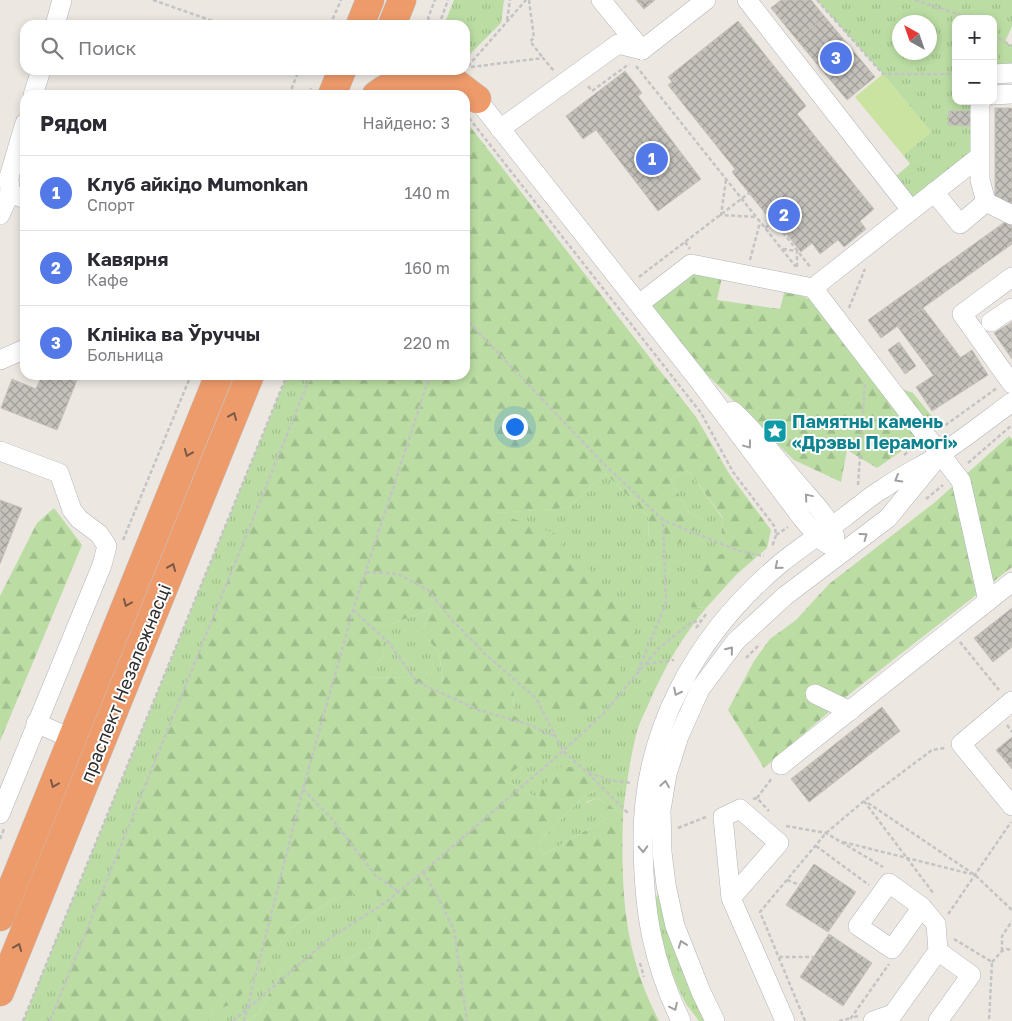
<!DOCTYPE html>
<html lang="ru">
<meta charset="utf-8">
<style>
:root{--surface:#fff;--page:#f7f7f7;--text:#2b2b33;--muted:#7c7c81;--line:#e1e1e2;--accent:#5378e7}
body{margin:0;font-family:"Golos Text",sans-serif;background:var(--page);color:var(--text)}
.controls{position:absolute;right:15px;top:15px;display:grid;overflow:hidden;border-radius:10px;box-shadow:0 2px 8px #0003}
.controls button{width:45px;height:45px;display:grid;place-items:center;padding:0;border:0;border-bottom:1px solid var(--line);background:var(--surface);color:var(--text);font:25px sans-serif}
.compass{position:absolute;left:892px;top:15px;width:45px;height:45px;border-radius:50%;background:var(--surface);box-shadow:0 2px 8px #0003;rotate:320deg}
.you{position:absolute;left:514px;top:426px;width:18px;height:18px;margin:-12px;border:4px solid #fff;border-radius:50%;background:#1a73e8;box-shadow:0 0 0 8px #1a73e833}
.badge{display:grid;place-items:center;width:32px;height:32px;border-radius:50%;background:var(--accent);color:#fff;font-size:16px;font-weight:700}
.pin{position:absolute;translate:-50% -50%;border:2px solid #fff;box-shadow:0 1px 5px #0006}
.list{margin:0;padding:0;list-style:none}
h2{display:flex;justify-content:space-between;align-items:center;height:65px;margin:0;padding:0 20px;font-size:21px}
h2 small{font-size:16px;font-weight:400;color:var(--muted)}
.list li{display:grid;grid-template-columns:32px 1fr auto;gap:15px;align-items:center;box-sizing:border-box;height:75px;padding:0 20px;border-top:1px solid var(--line)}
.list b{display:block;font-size:19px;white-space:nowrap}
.list p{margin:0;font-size:16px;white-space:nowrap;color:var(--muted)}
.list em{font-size:16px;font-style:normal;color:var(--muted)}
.icon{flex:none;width:28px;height:28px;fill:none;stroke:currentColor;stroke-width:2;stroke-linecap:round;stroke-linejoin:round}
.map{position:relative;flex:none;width:1012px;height:1021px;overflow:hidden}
.search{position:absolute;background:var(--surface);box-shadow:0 2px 8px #0003;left:20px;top:20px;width:450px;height:55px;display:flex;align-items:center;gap:12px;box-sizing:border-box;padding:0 18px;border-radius:15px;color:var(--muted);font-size:19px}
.panel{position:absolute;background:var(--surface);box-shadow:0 2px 8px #0003;left:20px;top:90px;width:450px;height:290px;border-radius:15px}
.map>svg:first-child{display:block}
.grass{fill:url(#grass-tufts);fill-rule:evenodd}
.forest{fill:url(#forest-firs);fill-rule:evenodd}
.pitch{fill:#cbe3a0}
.building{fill:url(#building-cross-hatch);stroke:#c8c2ba}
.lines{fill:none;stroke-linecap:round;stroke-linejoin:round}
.minor-casing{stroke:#b1b3bb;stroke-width:20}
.highway-casing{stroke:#c4c4c4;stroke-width:29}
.path{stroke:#c4c4c4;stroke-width:2.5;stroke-dasharray:4 2.5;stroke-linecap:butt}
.minor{stroke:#fff;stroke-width:19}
.highway{stroke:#ee9b6b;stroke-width:28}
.oneway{stroke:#7a5946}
.oneway2{stroke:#a0a0a0}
.labels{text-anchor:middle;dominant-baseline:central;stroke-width:4;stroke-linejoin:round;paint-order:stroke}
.culture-label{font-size:18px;font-weight:bold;fill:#0d838f;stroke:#fff;text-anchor:start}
.street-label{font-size:18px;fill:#2d2d2d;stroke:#fff}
</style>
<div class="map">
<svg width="1012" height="1021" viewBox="0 0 1012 1021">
<defs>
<pattern id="grass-tufts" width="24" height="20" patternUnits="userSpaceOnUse" patternTransform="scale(1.25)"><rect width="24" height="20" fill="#bbdda3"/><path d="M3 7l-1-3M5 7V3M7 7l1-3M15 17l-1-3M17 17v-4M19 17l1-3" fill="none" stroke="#a1be8d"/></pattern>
<pattern id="forest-firs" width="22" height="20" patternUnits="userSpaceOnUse" patternTransform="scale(1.25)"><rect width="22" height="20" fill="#bbdda3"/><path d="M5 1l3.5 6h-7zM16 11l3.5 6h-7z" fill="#a1be8d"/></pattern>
<pattern id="building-cross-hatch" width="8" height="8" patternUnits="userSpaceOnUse" patternTransform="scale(1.25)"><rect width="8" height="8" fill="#c5c2bc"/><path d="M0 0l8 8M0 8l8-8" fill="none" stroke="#a09e99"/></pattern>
</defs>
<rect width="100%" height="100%" fill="#ece7e1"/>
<g class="grass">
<path d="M454 0H504L501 23 467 57 465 55V25H444Z"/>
<path d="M817 0H1012V26L1005 42 1012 46V73L993 74V19H956V101H980L979 157 911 210 889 182 910 164 903 155 931 132 883 74ZM900 22H930V52H900Z"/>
<path d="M287 375H312L52 1021H23Z"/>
<path d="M688 470 723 519 721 537 734 551 691 607 706 608C682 637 664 668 649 703 645 712 640 721 637 731 630 759 626 786 623 814L597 798 586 802 606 819 543 855 538 843 581 799 597 789 539 799 502 779 513 715 514 686 616 657 641 653 588 569 495 513 568 508 605 473 648 516 649 541 703 519 689 512 670 480Z"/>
<path d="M431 609 422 633 439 652 443 682 410 678 362 677 384 656 378 627 394 623Z"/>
<path d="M376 887 379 926 374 946 342 962 283 966 259 1013 246 1021H209L212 1011 235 1002 291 928 331 901Z"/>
<path d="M658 894C670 938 685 979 704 1021H699L686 1004 677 986 668 961 658 928 654 901Z"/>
</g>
<g class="forest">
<path d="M465 120 696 417 730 475 771 530 767 548 736 575 706 608 690 607 699 576 710 557 734 551 721 537 723 518 688 470 670 480 689 512 703 519 685 541 667 548 649 541 648 516 605 473 568 508 497 513 562 536 561 551 588 568 633 620 641 654 616 657 626 680 611 698 590 709 555 718 514 687 513 715 552 743 502 779 539 799 541 788 559 767H575L593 781 597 789 581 799 538 843 543 855 606 819 586 803 597 798 623 814C621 891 623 951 659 1021H246L259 1013 283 966 321 951 342 962 374 946 379 926 376 888 331 901 291 928 235 1003 212 1011 209 1021H50L311 375H465ZM431 609 422 633 439 652 443 681 410 678 363 677 384 656 379 627 394 623Z"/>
<path d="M691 270 722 277 717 300 780 309 785 289 814 301 828 291 902 389 913 393 939 425 877 468 847 450 841 482 794 460 696 364 649 305Z"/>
<path d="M1009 436 1012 439V567L852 692 764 768 728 710 754 661 770 639 796 620 829 584 934 503Z"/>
<path d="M54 508 82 545 0 741V596L37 523Z"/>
</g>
<path class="pitch" d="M883 74 931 132 903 155 855 97Z"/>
<g class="building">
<path d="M636 0H655L644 9Z"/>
<path d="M781 0H811L825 17 797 40 771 8Z"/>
<path d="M825 17 875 77 847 100 797 40Z"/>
<path d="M738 21 806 106 797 114 874 209 860 221 866 229 844 247 838 240 820 254 812 243 801 252 771 214 768 217 749 193 732 172 735 169 668 85 672 82 668 77Z"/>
<path d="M625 71 642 93 638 96 701 179 658 211 596 130 583 139 566 116Z"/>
<path d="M995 108H1012V203L995 201Z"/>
<path d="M949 111H971L970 126 948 125Z"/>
<path d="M1009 219 1012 223V244L881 338 868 320Z"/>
<path d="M923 308 961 358 934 376 897 326Z"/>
<path d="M1012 322V359L994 333Z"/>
<path d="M899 342 916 366 905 374 888 350Z"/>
<path d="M972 350 988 375 932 411 916 387Z"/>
<path d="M42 375H79L57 430 1 408 12 379 36 389Z"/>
<path d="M0 500 22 508 0 564Z"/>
<path d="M1012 608V647L993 662 974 638Z"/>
<path d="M882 707 900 731 809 802 791 779Z"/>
<path d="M1012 737V769L996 750Z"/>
<path d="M814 864 856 892 828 932 786 905Z"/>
<path d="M829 934 872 963 843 1006 800 977Z"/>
</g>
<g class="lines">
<g class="minor-casing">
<g id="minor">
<path d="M601 0 642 50"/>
<path d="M747 0 911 210"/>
<path d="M55 25 62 0"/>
<path d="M642 50 706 0"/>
<path d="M993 74 1012 73"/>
<path d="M33 95 41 70"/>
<path d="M993 95 1012 94"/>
<path d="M477 99 697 378 802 518 817 536 827 544"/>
<path d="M980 101V180L986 202 1012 215"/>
<path d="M25 123 9 177 10 193 25 199"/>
<path d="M500 129 618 44 642 50"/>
<path d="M934 192 960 224 986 202"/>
<path d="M0 215 10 193"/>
<path d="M1012 277 962 314 1012 384"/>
<path d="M813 288 979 157"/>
<path d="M639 304 691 264 813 288 961 481 988 601"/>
<path d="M991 322 1012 308"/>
<path d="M0 360 25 349"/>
<path d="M733 411C758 434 778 461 800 487 813 502 829 517 835 537"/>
<path d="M0 451 59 473 72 510 79 519 99 534 107 546 102 565 0 814"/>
<path d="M815 694 850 711"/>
<path d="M1012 701 961 744 1012 806"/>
<path d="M36 723 73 739"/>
<path d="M781 765 1012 582"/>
<path d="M731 898 779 843 740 809 723 817 731 898 785 1021"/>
<path d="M938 951 971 975 938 1021"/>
<path d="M681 1021C652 961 644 911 643 845 641 732 696 634 781 563 802 546 824 532 846 516 858 507 870 496 884 488 902 475 923 466 942 453 966 437 989 419 1012 402"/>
<path d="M715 1021 701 992 675 926 666 885 662 852 661 810 667 774 679 736 700 689 736 641 785 596 888 518 933 463"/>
<path d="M873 1021 893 1014 938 951 936 924 922 907 889 883 858 926 892 949 922 907"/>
</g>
</g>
<g class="highway-casing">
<g id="highway">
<path d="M360 25 370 0"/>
<path d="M392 25 402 0"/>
<path d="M332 95 342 70"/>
<path d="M376 95C392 82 431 70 451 80 460 85 468 93 477 99"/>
<path d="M0 917 219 375"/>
<path d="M0 992 250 375"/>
</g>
</g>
<g class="path">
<path d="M153 0 224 25"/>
<path d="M529 0 534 38 530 41 543 58"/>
<path d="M817 0 883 74H956"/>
<path d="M915 0 958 14 967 19"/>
<path d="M507 20 510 0"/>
<path d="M330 25 341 0"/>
<path d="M433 25 428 18 435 0"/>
<path d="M439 25 448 0"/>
<path d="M993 35 1012 46"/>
<path d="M468 66 526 0"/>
<path d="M636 66 796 267"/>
<path d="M471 67 543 58 554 71"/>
<path d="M588 86 592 91 629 64"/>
<path d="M289 95 299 70"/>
<path d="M308 95 311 88"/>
<path d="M469 118 701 413 733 472 775 527 776 535 772 547"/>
<path d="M726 180 721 215 756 217"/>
<path d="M765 228 774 221 811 268"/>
<path d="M685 242 690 249"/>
<path d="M783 249 797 251V268"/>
<path d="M750 260 760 222"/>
<path d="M639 277 749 193"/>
<path d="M849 308 865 269"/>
<path d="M465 318 601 461 663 520 739 551 764 556"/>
<path d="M940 429 997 388"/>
<path d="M904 455 915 446"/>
<path d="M968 463 1012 425"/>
<path d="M858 485 865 383"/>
<path d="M926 499 943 485"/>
<path d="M776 535 788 527"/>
<path d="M123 540 191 375"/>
<path d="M366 572 398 574 428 590 452 620 485 654 536 698 563 751 587 772 609 780 631 783"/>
<path d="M353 610 388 642 417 682 479 710 533 726 546 733 556 736"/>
<path d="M696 628 707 613"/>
<path d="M960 642 999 690"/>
<path d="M746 658 760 644"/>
<path d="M646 664 674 660"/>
<path d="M638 671 666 603 663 520"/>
<path d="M1007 725 1012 732"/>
<path d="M588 773 628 813"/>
<path d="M303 789 333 820 375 875 398 891"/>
<path d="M757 798 772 778"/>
<path d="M753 799 757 798 769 811"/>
<path d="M864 801 934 894"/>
<path d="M868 803 975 875 1012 910"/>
<path d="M786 826 826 833 883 867"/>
<path d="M678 828 706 817"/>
<path d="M0 839 4 829"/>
<path d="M843 842 971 874"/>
<path d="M816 846 869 885"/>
<path d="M423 872 436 893 454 930 467 1021"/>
<path d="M787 880 800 885"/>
<path d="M948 912 949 913 1011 822"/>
<path d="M954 939 992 962 989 1021"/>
<path d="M1002 951V936L1012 921"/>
<path d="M779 957H813"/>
<path d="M992 962 1002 951 1007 949 1012 950"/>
<path d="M640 963 644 977"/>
<path d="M858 1016 851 1018 889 964"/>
<path d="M23 1021 287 375"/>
<path d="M50 1021 311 375"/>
<path d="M233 1021 330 938 386 902 423 872 563 751 603 714 659 648 689 624 700 620"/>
<path d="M244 1021 303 789 353 610 430 375"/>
<path d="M805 1021 760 912 826 833 864 801 932 750 945 748"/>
<path d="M839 1021 851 1018"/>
</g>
<use href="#minor" class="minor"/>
<use href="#highway" class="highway"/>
</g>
<defs><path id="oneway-chevron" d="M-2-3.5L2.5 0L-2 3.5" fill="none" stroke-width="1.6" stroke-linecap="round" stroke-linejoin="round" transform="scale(1.25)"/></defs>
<g class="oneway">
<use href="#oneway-chevron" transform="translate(233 416) rotate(-68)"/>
<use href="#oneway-chevron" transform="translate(188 453) rotate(112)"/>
<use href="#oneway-chevron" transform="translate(172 567) rotate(-68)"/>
<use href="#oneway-chevron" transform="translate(127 603) rotate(112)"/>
<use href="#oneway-chevron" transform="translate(54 784) rotate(112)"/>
<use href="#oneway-chevron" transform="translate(18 947) rotate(-68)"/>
</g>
<g class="oneway2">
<use href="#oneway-chevron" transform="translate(748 445) rotate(53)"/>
<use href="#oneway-chevron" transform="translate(898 479) rotate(150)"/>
<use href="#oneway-chevron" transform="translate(808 497) rotate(-130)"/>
<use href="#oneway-chevron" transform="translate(864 536) rotate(-36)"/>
<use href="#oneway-chevron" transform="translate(778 566) rotate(140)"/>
<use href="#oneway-chevron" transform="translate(730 650) rotate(-51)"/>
<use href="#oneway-chevron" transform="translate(677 692) rotate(117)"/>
<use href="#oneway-chevron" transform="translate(665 784) rotate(-81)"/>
<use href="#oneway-chevron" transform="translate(643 849) rotate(89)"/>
<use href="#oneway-chevron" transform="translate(682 944) rotate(-110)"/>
<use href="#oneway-chevron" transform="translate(674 1007) rotate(64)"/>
</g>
<defs>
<g id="sight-square" transform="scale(1.25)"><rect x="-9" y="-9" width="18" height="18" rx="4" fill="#0f9aa8" stroke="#fff"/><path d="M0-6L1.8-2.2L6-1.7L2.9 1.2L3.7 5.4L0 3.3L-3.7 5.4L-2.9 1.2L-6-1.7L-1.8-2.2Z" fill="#fff"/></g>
</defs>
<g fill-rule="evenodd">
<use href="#sight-square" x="775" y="431"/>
</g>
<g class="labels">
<g class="culture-label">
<text x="792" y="421">Памятны камень<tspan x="792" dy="21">«Дрэвы Перамогі»</tspan></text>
</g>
<g class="street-label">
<text transform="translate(125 683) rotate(-68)">праспект Незалежнасці</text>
</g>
</g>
</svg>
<div class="controls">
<button>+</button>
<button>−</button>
</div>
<svg class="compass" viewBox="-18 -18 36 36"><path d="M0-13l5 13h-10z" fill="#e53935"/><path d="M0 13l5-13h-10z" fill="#7c7c81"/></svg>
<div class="you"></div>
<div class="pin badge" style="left:652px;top:159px">1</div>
<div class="pin badge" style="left:784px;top:215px">2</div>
<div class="pin badge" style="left:836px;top:58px">3</div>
<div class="search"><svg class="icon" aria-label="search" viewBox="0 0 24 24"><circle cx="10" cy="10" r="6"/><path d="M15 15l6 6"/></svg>Поиск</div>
<section class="panel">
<h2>Рядом<small>Найдено: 3</small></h2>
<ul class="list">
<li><span class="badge">1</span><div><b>Клуб айкідо Mumonkan</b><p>Спорт</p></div><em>140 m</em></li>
<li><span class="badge">2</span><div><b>Кавярня</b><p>Кафе</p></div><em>160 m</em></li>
<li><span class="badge">3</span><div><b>Клініка ва Ўруччы</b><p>Больница</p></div><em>220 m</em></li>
</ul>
</section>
</div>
